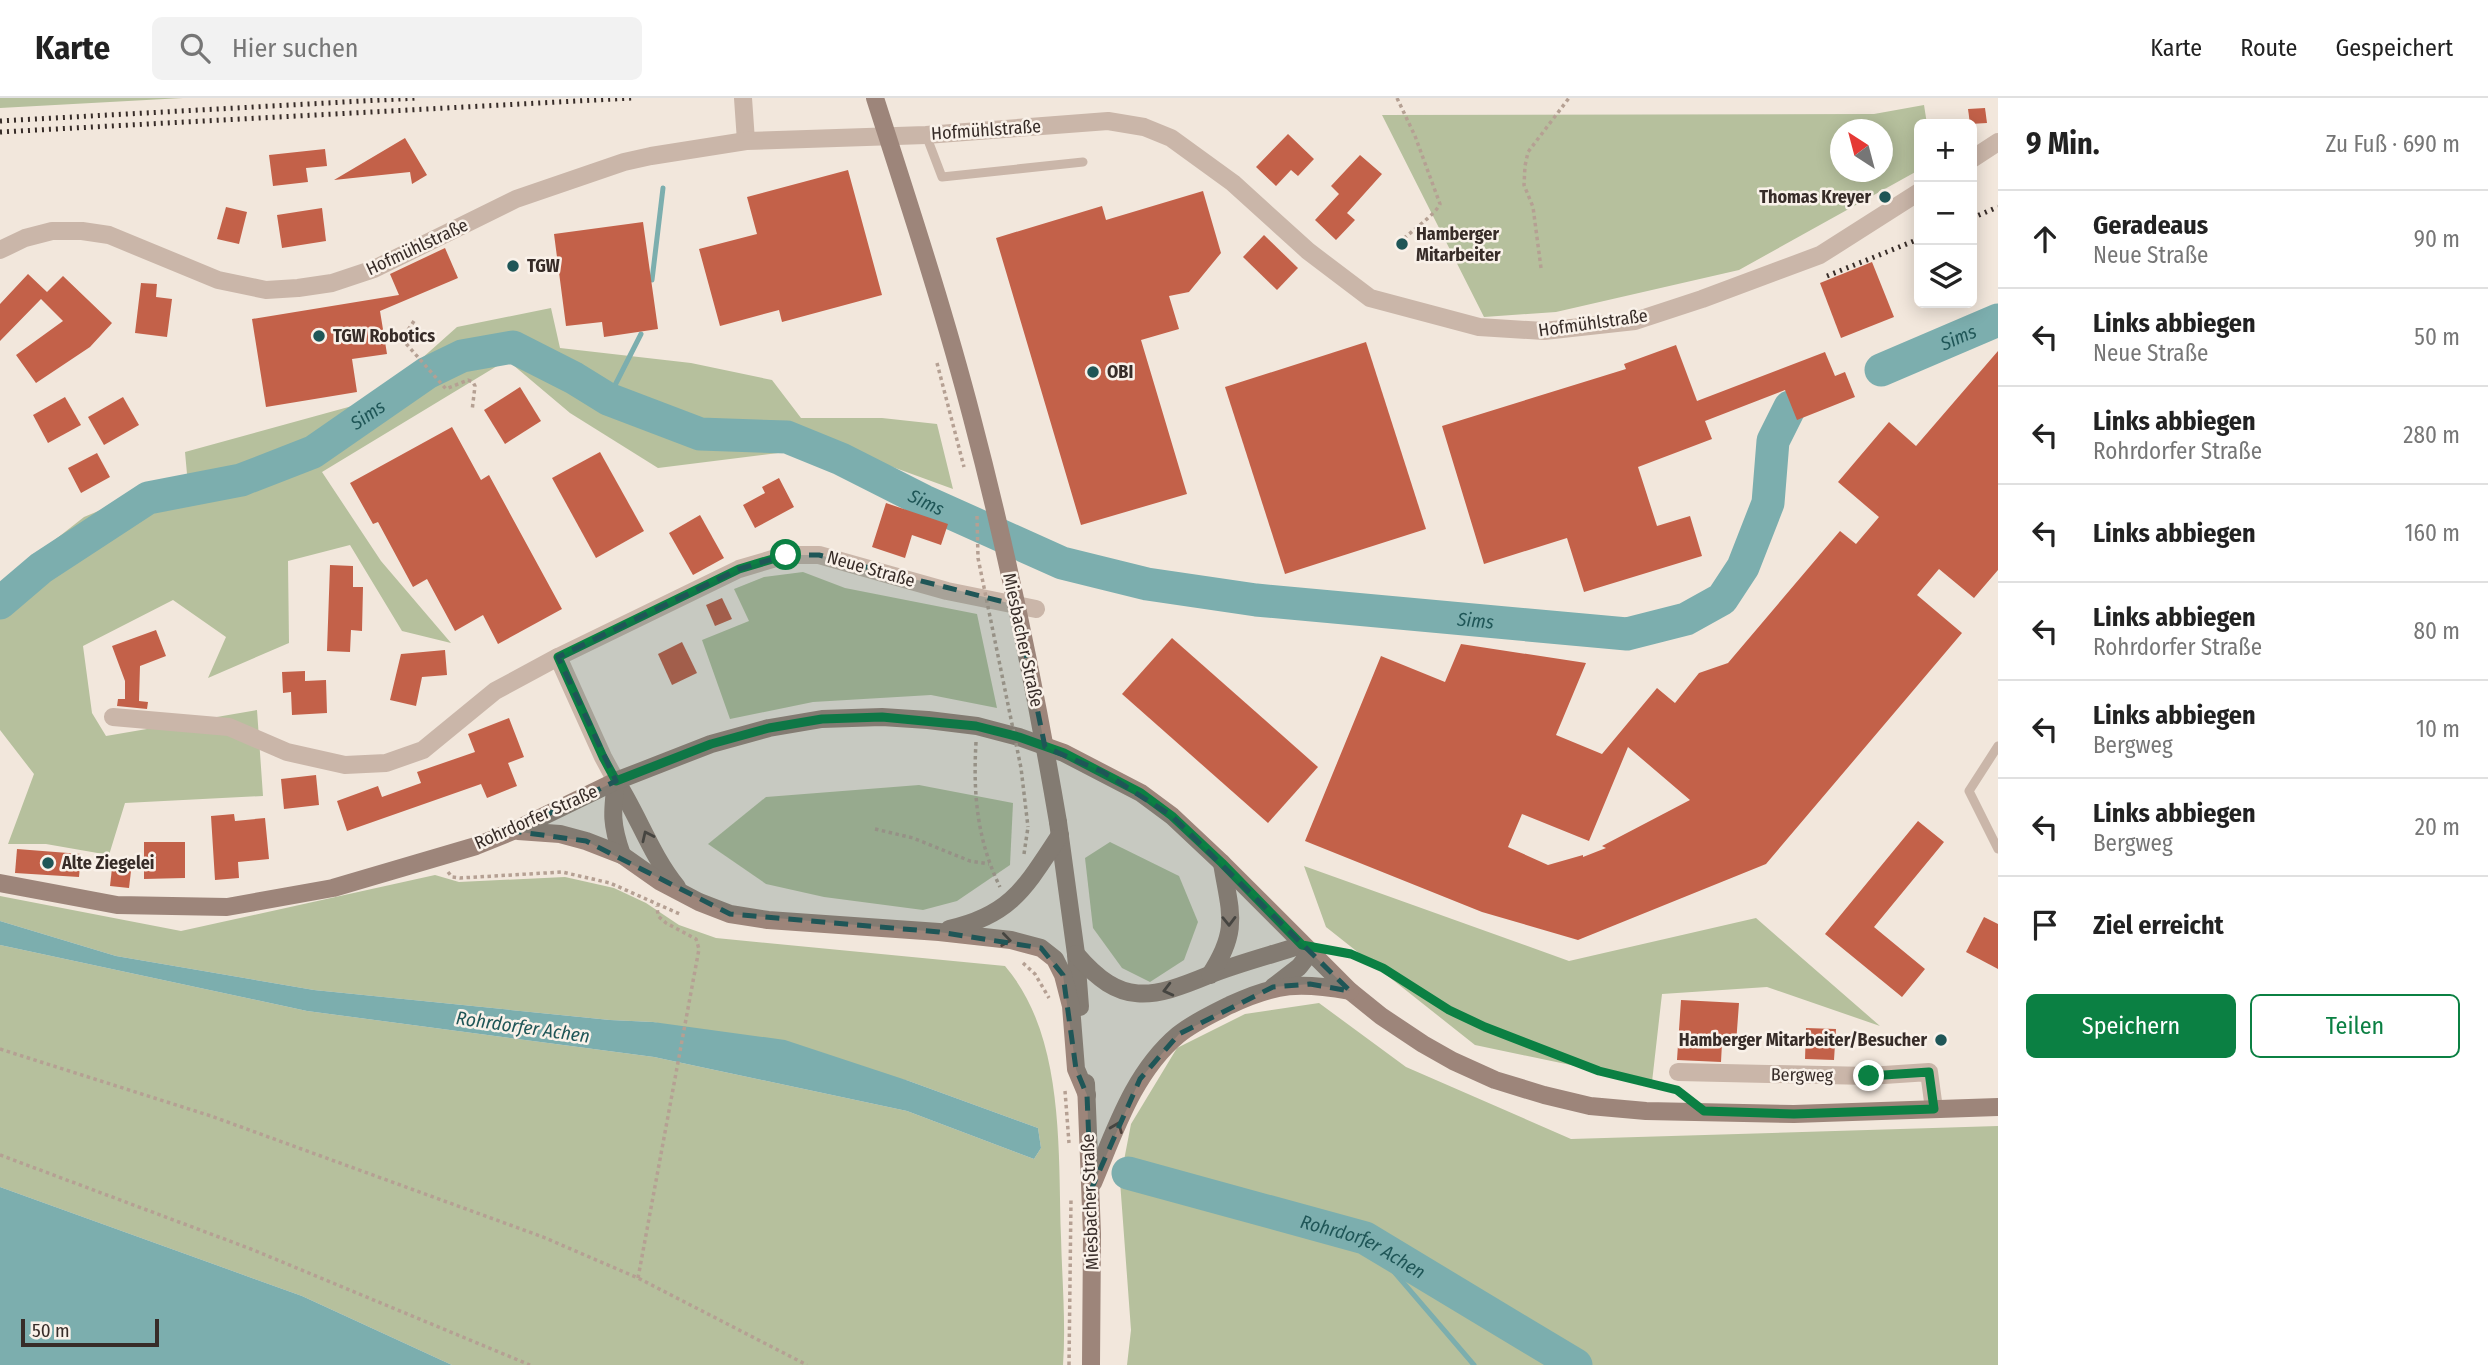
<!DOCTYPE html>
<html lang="de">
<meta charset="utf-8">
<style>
:root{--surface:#fff;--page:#f2f2f2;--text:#222;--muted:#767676;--line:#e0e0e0;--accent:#0b8043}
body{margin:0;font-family:"Fira Sans Condensed",sans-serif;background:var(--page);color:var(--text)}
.controls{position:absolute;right:21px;top:21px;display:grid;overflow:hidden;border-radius:10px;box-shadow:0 4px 18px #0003}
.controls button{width:63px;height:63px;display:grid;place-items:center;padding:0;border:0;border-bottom:2px solid var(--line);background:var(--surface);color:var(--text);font:35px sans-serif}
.compass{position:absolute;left:1830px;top:21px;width:63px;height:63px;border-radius:50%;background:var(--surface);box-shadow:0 4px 18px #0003;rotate:324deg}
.scale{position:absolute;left:21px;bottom:18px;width:138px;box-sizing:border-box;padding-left:7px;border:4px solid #372c28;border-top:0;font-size:19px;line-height:24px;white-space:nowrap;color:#372c28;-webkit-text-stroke:5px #f9f1e9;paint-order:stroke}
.stop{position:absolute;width:21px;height:21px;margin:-16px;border:5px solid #0b8043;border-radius:50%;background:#fff}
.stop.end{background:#0b8043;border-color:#fff;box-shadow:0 2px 7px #0008}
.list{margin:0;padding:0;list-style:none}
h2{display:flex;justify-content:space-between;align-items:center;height:91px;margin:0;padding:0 28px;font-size:30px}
h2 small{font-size:23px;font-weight:400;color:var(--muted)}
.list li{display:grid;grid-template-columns:46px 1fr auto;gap:21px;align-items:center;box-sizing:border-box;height:98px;padding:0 28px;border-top:2px solid var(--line)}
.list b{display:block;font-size:26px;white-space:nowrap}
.list p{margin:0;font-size:23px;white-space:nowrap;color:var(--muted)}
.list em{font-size:23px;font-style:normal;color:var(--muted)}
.actions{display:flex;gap:14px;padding:21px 28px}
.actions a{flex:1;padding:16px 0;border:2px solid var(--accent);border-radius:10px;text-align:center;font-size:24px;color:var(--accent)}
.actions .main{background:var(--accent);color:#fff}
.icon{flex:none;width:38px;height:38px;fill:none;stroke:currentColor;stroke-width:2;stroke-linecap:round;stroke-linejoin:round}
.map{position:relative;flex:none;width:1998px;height:1267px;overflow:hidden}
header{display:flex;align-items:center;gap:42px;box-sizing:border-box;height:98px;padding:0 35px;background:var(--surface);border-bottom:2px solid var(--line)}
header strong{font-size:33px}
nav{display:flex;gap:38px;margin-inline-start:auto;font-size:24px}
.search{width:490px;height:63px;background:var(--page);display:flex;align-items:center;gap:18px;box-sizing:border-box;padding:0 24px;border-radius:10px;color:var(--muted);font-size:26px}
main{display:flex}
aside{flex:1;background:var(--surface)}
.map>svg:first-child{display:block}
.green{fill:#b6c09d;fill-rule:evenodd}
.water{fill:#7caeae}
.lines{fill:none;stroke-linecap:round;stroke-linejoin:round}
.stream{stroke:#7caeae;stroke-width:5}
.river{stroke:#7caeae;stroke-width:33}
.building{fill:#c36149;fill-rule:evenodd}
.path{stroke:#b5a093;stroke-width:3.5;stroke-dasharray:3.5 3.5;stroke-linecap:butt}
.service{stroke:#cab6a9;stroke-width:9}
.minor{stroke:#cab6a9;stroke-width:18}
.secondary{stroke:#9d857a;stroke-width:18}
.rail{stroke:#372c28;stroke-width:5;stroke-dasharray:2 5;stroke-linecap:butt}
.path-bridge{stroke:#b5a093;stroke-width:3.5;stroke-dasharray:3.5 3.5;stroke-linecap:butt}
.secondary-bridge{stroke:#9d857a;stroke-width:18}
.oneway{stroke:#50423c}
.route{stroke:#0b8043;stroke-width:9}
.marked{fill:#1f5657;fill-opacity:0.2;stroke:#1f5657;stroke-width:5;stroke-dasharray:14 9;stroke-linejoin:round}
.poi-dot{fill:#1f5657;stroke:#f9f1e9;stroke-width:2.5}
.labels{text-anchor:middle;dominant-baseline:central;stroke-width:5;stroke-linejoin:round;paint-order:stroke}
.street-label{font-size:18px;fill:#372c28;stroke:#f9f1e9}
.poi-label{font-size:18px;font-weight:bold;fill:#372c28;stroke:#f9f1e9;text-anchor:start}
.water-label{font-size:19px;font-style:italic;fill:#1f5657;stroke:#f9f1e9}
</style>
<header>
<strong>Karte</strong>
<div class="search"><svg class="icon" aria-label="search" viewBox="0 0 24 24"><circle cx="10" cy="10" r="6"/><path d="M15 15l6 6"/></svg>Hier suchen</div>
<nav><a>Karte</a><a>Route</a><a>Gespeichert</a></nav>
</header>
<main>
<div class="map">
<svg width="1998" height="1267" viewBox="0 0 1998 1267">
<rect width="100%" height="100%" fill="#f2e7dc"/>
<g class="green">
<path d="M0 0H183L0 10Z"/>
<path d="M1924 7 1927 26H1919V72L1739 172 1556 214 1484 219 1382 17 1874 16ZM1840 32H1882V74H1840Z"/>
<path d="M551 210 560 250 691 265 772 282 801 320H882L937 326 953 391 835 348 658 370 570 315 507 262 322 374 381 463 451 545 402 533 350 447 288 463 289 545 208 580 226 539 173 502 83 548 92 615 106 638 257 612 263 698 125 705 109 757 46 746H8L34 676 0 632V485L84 419 187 376 185 354 363 305 411 270 457 229Z"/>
<path d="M803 474 845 490 977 516 997 610 931 597 813 604 730 621 702 542 749 523 734 491 764 479Z"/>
<path d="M919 687 1013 705 1010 767 957 803 923 812 824 799 766 786 708 746 766 699Z"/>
<path d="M1110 744 1179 778 1198 824 1184 862 1150 884 1122 870 1093 830 1085 760Z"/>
<path d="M1304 768 1569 863 1756 820 1880 928 1767 889 1662 896 1652 984 1475 947 1326 829Z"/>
<path d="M435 777 459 784 565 779 614 790 646 805 679 827 716 840 1005 868C1065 938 1058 1052 1061 1139 1062 1181 1066 1225 1063 1267H452L302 1198 0 1089V847L307 913 654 959 907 1013 1034 1061 1041 1050 1038 1030 909 983 653 924 610 922 314 892 116 858 0 823V798L181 833Z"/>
<path d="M1319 905 1406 969 1571 1041 1998 1028V1267H1127L1131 1232 1120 1083 1131 1026 1177 950 1245 916Z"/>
</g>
<g class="water">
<path d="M0 823 116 858 314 892 610 922 653 924 785 942 909 983 1038 1030 1041 1050 1034 1061 907 1013 654 959 307 913 0 847Z"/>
<path d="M0 1089 302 1198 452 1267H0Z"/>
</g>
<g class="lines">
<g class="stream">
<path d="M652 182 663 90"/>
<path d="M608 301 641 236"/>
<path d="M1365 1140 1474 1267"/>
</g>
<g class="river">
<path id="s1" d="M1881 272 1998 222"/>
<path id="s2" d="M0 505 41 470 148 400 241 382 313 354 427 275 462 258 513 249 574 280 608 301 700 336 787 339 841 361 924 403 1062 465 1147 486 1256 502 1627 536 1686 521 1722 501 1743 469 1768 405 1773 343 1790 309"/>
<path id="s3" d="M1128 1075 1365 1140 1576 1267"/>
</g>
</g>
<g class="building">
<path d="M1985 10 1987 25 1970 26 1968 11Z"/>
<path d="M1288 36 1314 61 1298 78 1291 72 1276 88 1256 69Z"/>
<path d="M405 40 427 77 412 86 410 74 334 82Z"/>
<path d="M325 51 327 68 306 70 308 84 273 88 269 57Z"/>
<path d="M1360 57 1382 76 1347 115 1355 122 1336 142 1315 122 1339 96 1331 88Z"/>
<path d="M848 72 882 197 782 224 779 212 720 228 699 151 757 136 747 99Z"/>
<path d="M1203 93 1221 155 1189 194 1169 198 1179 231 1141 242 1187 396 1081 427 996 140 1102 108 1106 122Z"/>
<path d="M226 109 247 114 239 146 217 141Z"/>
<path d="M322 110 326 143 282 150 277 117Z"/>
<path d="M643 124 658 231 604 239 602 224 566 228 554 136Z"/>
<path d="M1264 137 1298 170 1277 192 1243 159Z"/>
<path d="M445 150 458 180 380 213 387 256 352 261 357 294 266 309 252 221 399 197 390 176Z"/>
<path d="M1872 164 1894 219 1841 240 1820 185Z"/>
<path d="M28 176 47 194 63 178 112 225 90 249 36 285 16 257 63 223 41 201 0 243V206Z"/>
<path d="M141 185 157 186 156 199 172 201 167 239 135 235Z"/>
<path d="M1366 244 1426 431 1285 476 1225 289Z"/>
<path d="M1676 247 1697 303 1825 254 1835 278 1845 274 1855 299 1797 322 1785 292 1705 323 1712 341 1638 369 1657 428 1690 418 1702 458 1584 494 1567 440 1484 466 1442 328 1626 271 1624 266Z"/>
<path d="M1998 253V472L1974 500 1939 471 1917 497 1962 535 1766 766 1578 842 1482 814 1305 743 1381 558 1445 584 1461 546 1586 565 1556 637 1602 656 1657 590 1675 605 1699 575 1728 565 1840 433 1856 446 1879 419 1838 384 1889 324 1916 348ZM1628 649 1690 702 1602 748 1606 750 1583 759V757L1548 767 1508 749 1522 716 1589 743Z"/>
<path d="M520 289 541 323 505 346 484 312Z"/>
<path d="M65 299 81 327 48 345 33 317Z"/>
<path d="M123 299 139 327 104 347 88 319Z"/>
<path d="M452 329 481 382 489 377 562 511 498 546 483 517 455 533 427 481 413 489 378 424 373 426 350 385Z"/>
<path d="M600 354 644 433 596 460 552 380Z"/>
<path d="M97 355 110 379 81 395 68 370Z"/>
<path d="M779 380 794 409 755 430 743 407 765 395 762 389Z"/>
<path d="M886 405 948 426 941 447 912 437 905 460 872 449Z"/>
<path d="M700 417 724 460 693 477 669 435Z"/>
<path d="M330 467 353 468V489H363L362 533 351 532 350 554 327 553Z"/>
<path d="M722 500 732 521 715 528 706 507Z"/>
<path d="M156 532 166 558 140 568 139 603 148 604 147 611 117 608 118 601H125V583L112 548Z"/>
<path d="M1172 540 1318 669 1268 725 1122 596Z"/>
<path d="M682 544 697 575 672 587 658 556Z"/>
<path d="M445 552 447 577 422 579 416 608 390 602 401 556Z"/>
<path d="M305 573V583L326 582 327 615 292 617 291 594 283 595 282 574Z"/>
<path d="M509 620 524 659 508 665 517 688 487 700 481 686 347 733 337 703 378 688 382 699 421 685 417 674 475 654 468 636Z"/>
<path d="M316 677 319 707 284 711 281 681Z"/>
<path d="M234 716 235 723 265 720 269 761 238 764 239 780 215 782 211 718Z"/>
<path d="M1918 723 1944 744 1874 829 1925 871 1902 899 1825 836Z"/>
<path d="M144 744H185V780L144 781Z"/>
<path d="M17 751 81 756 79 779 15 775Z"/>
<path d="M112 770 131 773 129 790 110 788Z"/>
<path d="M1984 819 1998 826V871L1966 854Z"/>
<path d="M1681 902 1739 905 1736 946 1722 945 1721 964 1677 962Z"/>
<path d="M1806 930 1836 931 1834 962 1805 961Z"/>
</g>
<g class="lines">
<g class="path">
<path d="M1397 0 1415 38 1440 106C1436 116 1409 135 1399 145"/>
<path d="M1541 170 1533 109 1524 87 1525 68 1528 54 1569 0"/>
<path d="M414 223 402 241 446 291 468 282 473 284 475 288 472 313"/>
<path d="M976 644C973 696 977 742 1000 789"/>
<path d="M875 731 913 740 970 763 989 766"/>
<path d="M1024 756 1028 729"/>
<path d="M448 774 452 779 460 780 562 774 610 785 682 817"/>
<path d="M1336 853 1351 856 1383 870 1449 912 1485 928 1599 973 1670 991"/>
<path d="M1023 865 1035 876 1049 900"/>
<path d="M0 951 211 1018 543 1139 638 1180 807 1267"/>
<path d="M1065 993 1069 1045"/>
<path d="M0 1057 251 1151 530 1267"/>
<path d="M638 1180 699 851 696 841 666 825 658 818 657 808"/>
<path d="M1069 1267 1071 1101"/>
</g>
<g class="service">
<path d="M926 37 942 79 1083 64"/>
<path d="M1998 648 1969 693 1998 751"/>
</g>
<g class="minor">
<path d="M743 0 746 43"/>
<path d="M1972 61 1998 44"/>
<path d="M0 152 25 140 52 133H82L109 137 218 182 266 192 298 190 332 185 374 171 516 101 624 64 651 58 746 43 926 37 1108 23 1144 29 1171 40 1233 85 1308 153 1370 200 1479 229 1544 233 1635 223 1702 201 1820 157 1919 94"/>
<path d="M558 559 603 659 616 683"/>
<path d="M113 619 229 629 287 654 345 667 386 665 423 652 495 593 558 559 739 471 786 457H819L947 493 1036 511"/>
<path d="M1678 974 1869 978 1929 974 1934 1011"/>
</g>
<g class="secondary">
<path d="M616 683C638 717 651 757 677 789"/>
<path d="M616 683C612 715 611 726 622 757"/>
<path d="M1058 724 1076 856 1080 909"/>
<path d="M518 733 560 736 586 743 622 757 659 783 699 804 730 816 768 822 939 834 1011 842 1041 850 1055 861 1063 877 1071 908 1076 971 1087 997"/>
<path d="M0 785 117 807 227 809 333 790 476 748 513 733 616 683 711 646 769 630 822 621 882 619 928 622 977 628 1019 639 1064 655 1141 695 1172 718 1222 765 1350 893 1381 918 1423 946 1453 963 1495 982 1544 997 1590 1008 1646 1013 1794 1016 1998 1009"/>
<path d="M949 831C1012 817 1026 788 1060 737"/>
<path d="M1076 856C1121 909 1151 901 1209 877 1239 865 1271 857 1302 847"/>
<path d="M1210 877C1240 831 1230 815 1222 765"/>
<path d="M1273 889 1299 869 1310 855"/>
<path d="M1086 985 1092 1136 1091 1267"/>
<path d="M1093 1085C1115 1033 1133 975 1178 937 1194 924 1212 916 1230 907 1277 885 1300 884 1350 893"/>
</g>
<g class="rail">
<path d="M0 23 417 0"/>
<path d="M0 34 632 0"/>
<path d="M1972 120 1998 109"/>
<path d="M1827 178 1919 141"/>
</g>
<g class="path-bridge">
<path d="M937 265 964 369"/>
<path d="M977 418 978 460 1021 670 1028 729"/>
</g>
<path class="secondary-bridge" d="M875 0C909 106 944 212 972 320 1007 453 1035 589 1058 724"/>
</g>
<defs><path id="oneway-chevron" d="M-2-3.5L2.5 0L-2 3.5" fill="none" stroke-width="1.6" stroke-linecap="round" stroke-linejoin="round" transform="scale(1.75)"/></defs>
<g class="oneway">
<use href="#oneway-chevron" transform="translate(647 738) rotate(-115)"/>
<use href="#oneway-chevron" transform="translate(1229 823) rotate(89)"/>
<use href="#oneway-chevron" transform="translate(1006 842) rotate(8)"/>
<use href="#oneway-chevron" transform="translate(1168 892) rotate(166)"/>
<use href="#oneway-chevron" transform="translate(1117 1029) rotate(-68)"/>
</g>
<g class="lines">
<path class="route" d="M786 457 739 471 558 559 603 659 616 683 711 646 769 630 822 621 882 619 976 628 1019 639 1064 655 1141 695 1172 718 1222 765 1302 847 1351 856 1383 870 1449 912 1485 929 1599 973 1677 992 1704 1013 1794 1016 1934 1011 1929 974 1869 978"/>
</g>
<path class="marked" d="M786 457H819L1016 507 1045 649 1103 674 1172 718 1350 893 1310 886 1273 889 1179 936 1140 981 1091 1092 1087 997 1076 971 1063 877 1041 850 939 834 730 816 586 743 513 733 616 683 558 559 739 471Z"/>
<g class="poi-dot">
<circle cx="1885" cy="99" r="7"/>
<circle cx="1402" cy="146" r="7"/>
<circle cx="513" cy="168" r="7"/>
<circle cx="319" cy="238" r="7"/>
<circle cx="1093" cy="274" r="7"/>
<circle cx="48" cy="765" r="7"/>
<circle cx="1941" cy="942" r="7"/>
</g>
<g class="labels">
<g class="street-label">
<text transform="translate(986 32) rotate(-4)">Hofmühlstraße</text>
<text transform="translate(417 149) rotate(-25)">Hofmühlstraße</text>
<text transform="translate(1593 225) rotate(-8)">Hofmühlstraße</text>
<text transform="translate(871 471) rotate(16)">Neue Straße</text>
<text transform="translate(1023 542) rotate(78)">Miesbacher Straße</text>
<text transform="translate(536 719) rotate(-24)">Rohrdorfer Straße</text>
<text transform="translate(1802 977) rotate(1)">Bergweg</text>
<text transform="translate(1090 1104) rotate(-92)">Miesbacher Straße</text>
</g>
<g class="poi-label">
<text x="1871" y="99" text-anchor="end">Thomas Kreyer</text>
<text x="1416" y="136">Hamberger<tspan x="1416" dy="21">Mitarbeiter</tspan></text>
<text x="527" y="168">TGW</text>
<text x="333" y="238">TGW Robotics</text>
<text x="1107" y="274">OBI</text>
<text x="62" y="765">Alte Ziegelei</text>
<text x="1927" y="942" text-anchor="end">Hamberger Mitarbeiter/Besucher</text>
</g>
<g class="water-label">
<text stroke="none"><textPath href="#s1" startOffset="84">Sims</textPath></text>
<text stroke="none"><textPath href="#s2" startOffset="420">Sims</textPath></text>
<text stroke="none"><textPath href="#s2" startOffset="1031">Sims</textPath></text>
<text stroke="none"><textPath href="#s2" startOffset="1598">Sims</textPath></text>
<text transform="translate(523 929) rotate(8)">Rohrdorfer Achen</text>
<text stroke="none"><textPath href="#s3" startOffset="247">Rohrdorfer Achen</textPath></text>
</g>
</g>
</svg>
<div class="controls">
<button>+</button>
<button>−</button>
<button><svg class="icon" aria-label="layers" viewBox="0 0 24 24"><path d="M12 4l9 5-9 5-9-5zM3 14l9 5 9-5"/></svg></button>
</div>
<svg class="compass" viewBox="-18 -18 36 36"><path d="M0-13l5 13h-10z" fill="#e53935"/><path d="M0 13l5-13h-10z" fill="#767676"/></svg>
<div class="scale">50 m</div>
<div class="stop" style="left:786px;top:457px"></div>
<div class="stop end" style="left:1869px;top:978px"></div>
</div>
<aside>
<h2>9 Min.<small>Zu Fuß · 690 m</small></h2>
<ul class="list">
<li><svg class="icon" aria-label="ahead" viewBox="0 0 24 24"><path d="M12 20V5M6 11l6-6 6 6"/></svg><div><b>Geradeaus</b><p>Neue Straße</p></div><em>90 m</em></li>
<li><svg class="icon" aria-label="left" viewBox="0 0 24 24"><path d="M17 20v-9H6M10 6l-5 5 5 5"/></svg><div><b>Links abbiegen</b><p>Neue Straße</p></div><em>50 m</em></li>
<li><svg class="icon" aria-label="left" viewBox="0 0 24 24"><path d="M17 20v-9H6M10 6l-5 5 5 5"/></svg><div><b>Links abbiegen</b><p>Rohrdorfer Straße</p></div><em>280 m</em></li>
<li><svg class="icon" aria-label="left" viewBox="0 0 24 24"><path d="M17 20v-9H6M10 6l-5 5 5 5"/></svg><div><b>Links abbiegen</b></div><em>160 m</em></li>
<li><svg class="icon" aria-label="left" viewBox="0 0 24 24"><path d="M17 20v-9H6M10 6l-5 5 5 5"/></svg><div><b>Links abbiegen</b><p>Rohrdorfer Straße</p></div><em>80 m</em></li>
<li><svg class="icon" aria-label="left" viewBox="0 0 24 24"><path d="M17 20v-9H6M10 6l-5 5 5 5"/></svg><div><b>Links abbiegen</b><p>Bergweg</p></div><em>10 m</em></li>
<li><svg class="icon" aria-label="left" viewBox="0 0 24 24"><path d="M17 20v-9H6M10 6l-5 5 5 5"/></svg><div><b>Links abbiegen</b><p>Bergweg</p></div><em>20 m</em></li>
<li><svg class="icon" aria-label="arrive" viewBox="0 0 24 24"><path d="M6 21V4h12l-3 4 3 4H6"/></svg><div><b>Ziel erreicht</b></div></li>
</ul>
<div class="actions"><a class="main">Speichern</a><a>Teilen</a></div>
</aside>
</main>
